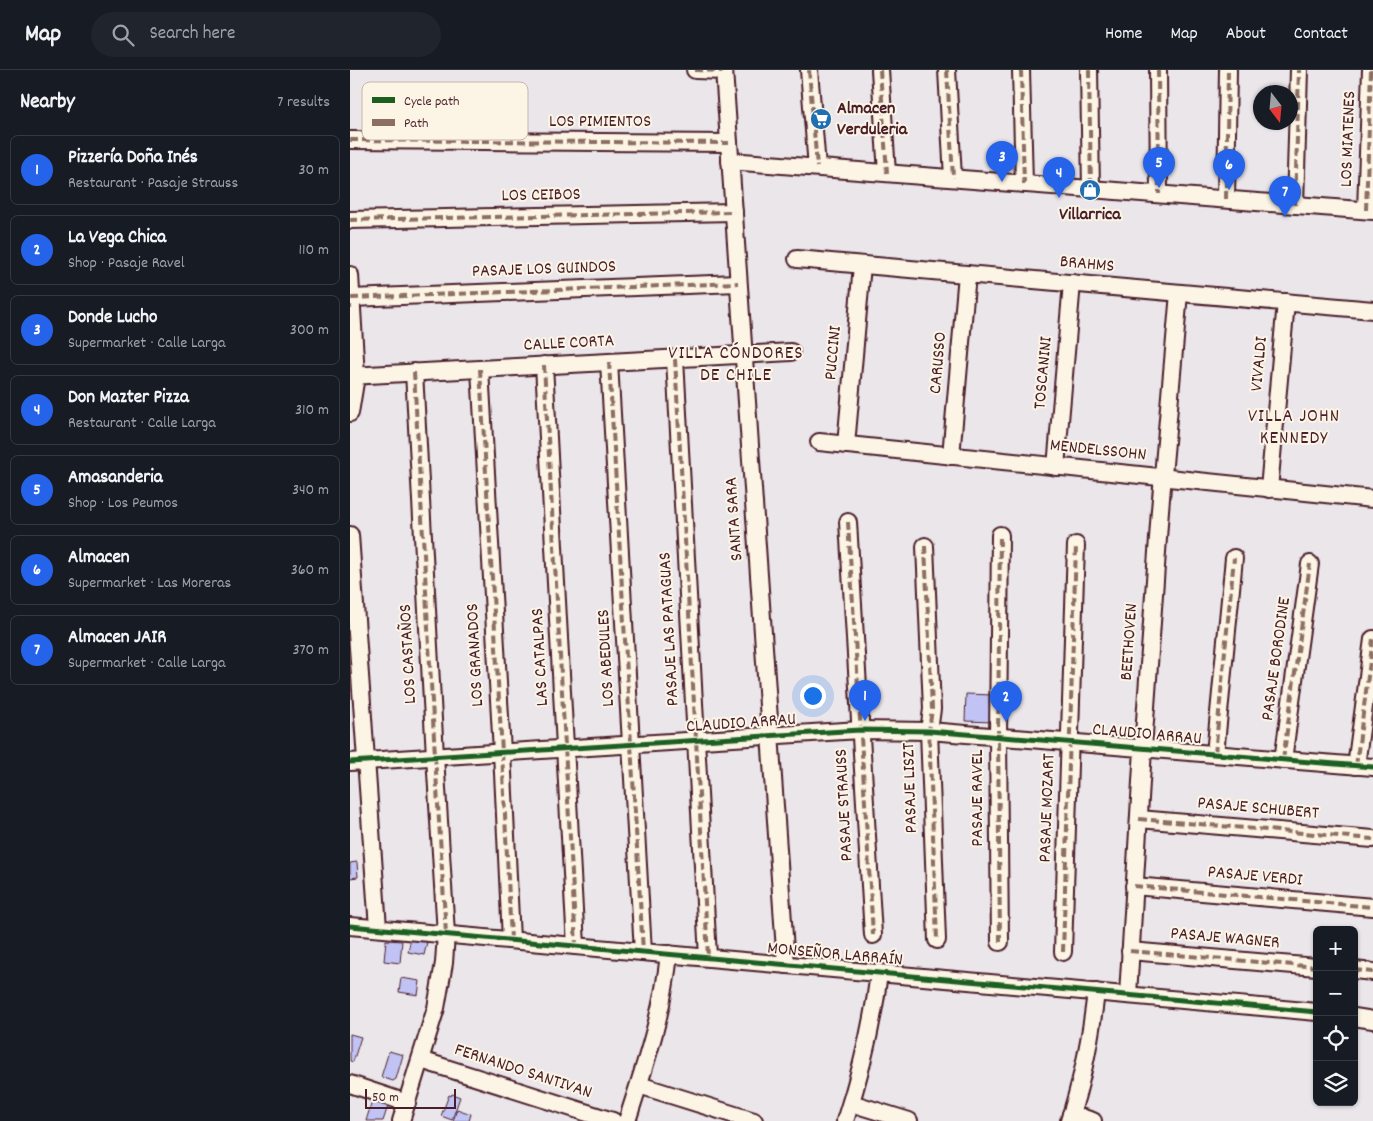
<!DOCTYPE html>
<meta charset="utf-8">
<style>
:root{--surface:#171b24;--page:#20242c;--text:#f1f3f6;--muted:#9ea1a6;--line:#363941;--accent:#2563eb}
body{margin:0;font-family:Dekko,sans-serif;background:var(--page);color:var(--text)}
.controls{position:absolute;right:15px;bottom:15px;display:grid;overflow:hidden;border-radius:8px;box-shadow:0 1px 4px #0004}
.controls button{width:45px;height:45px;display:grid;place-items:center;padding:0;border:0;border-bottom:1px solid var(--line);background:var(--surface);color:var(--text);font:25px sans-serif}
.compass{position:absolute;left:903px;top:15px;width:45px;height:45px;border-radius:50%;background:var(--surface);box-shadow:0 1px 4px #0004;rotate:164deg}
.scale{position:absolute;left:15px;bottom:12px;width:91px;box-sizing:border-box;padding-left:5px;border:2px solid #4a1f2b;border-top:0;font-size:14px;line-height:18px;white-space:nowrap;color:#4a1f2b;-webkit-text-stroke:4px #fcf5e5;paint-order:stroke}
.you{position:absolute;left:462px;top:625px;width:18px;height:18px;margin:-12px;border:4px solid #fff;border-radius:50%;background:#1a73e8;box-shadow:0 0 0 8px #1a73e833}
.badge{display:grid;place-items:center;width:32px;height:32px;border-radius:50%;background:var(--accent);color:#fff;font-size:16px;font-weight:700}
.pin{position:absolute;translate:-50% -41px;filter:drop-shadow(0 1px 2px #0008)}
.pin::after{content:'';position:absolute;top:26px;width:18px;height:15px;background:inherit;clip-path:polygon(0 0,100% 0,50% 100%)}
.list{margin:0;padding:0;list-style:none}
h2{display:flex;justify-content:space-between;align-items:center;height:65px;margin:0;padding:0 20px;font-size:21px}
h2 small{font-size:16px;font-weight:400;color:var(--muted)}
.list li{display:grid;grid-template-columns:32px 1fr auto;gap:15px;align-items:center;box-sizing:border-box;height:70px;margin:0 10px 10px;padding:0 10px;border:1px solid var(--line);border-radius:8px}
.list b{display:block;font-size:19px;white-space:nowrap}
.list p{margin:0;font-size:16px;white-space:nowrap;color:var(--muted)}
.list em{font-size:16px;font-style:normal;color:var(--muted)}
.icon{flex:none;width:28px;height:28px;fill:none;stroke:currentColor;stroke-width:2;stroke-linecap:round;stroke-linejoin:round}
.map{position:relative;flex:none;width:1023px;height:1051px;overflow:hidden}
header{display:flex;align-items:center;gap:30px;box-sizing:border-box;height:70px;padding:0 25px;background:var(--surface);border-bottom:1px solid var(--line)}
header strong{font-size:24px}
nav{display:flex;gap:28px;margin-inline-start:auto;font-size:18px}
.search{width:350px;height:45px;background:var(--page);display:flex;align-items:center;gap:12px;box-sizing:border-box;padding:0 18px;border-radius:28px;color:var(--muted);font-size:19px}
main{display:flex}
aside{flex:1;background:var(--surface)}
.map>svg:first-child{display:block}
.building{fill:#c1c3f5;stroke:#4a1f2b}
.lines{fill:none;stroke-linecap:round;stroke-linejoin:round}
.minor-casing{stroke:#4a1f2b;stroke-width:20}
.minor{stroke:#fcf5e5;stroke-width:16}
.quiet{stroke:#8d6e63;stroke-width:4;stroke-dasharray:8 4;stroke-linecap:butt}
.cycleway-casing{stroke:#fcf5e5;stroke-width:8}
.cycleway{stroke:#1b5e20;stroke-width:5}
.labels{text-anchor:middle;dominant-baseline:central;stroke-width:4;stroke-linejoin:round;paint-order:stroke}
.poi-label{font-size:18px;font-weight:bold;fill:#4a1f2b;stroke:#fcf5e5;text-anchor:start}
.street-label{font-size:18px;fill:#4a1f2b;stroke:#fcf5e5}
.neighbourhood-label{font-size:19px;letter-spacing:1px;fill:#4a1f2b;stroke:#fcf5e5}
.key{fill:#fcf5e5;stroke:#c7b5ad;stroke-width:1}
.key-label{font-size:14px;fill:#4a1f2b}
</style>
<header>
<strong>Map</strong>
<div class="search"><svg class="icon" aria-label="search" viewBox="0 0 24 24"><circle cx="10" cy="10" r="6"/><path d="M15 15l6 6"/></svg>Search here</div>
<nav><a>Home</a><a>Map</a><a>About</a><a>Contact</a></nav>
</header>
<main>
<aside>
<h2>Nearby<small>7 results</small></h2>
<ul class="list">
<li><span class="badge">1</span><div><b>Pizzería Doña Inés</b><p>Restaurant · Pasaje Strauss</p></div><em>30 m</em></li>
<li><span class="badge">2</span><div><b>La Vega Chica</b><p>Shop · Pasaje Ravel</p></div><em>110 m</em></li>
<li><span class="badge">3</span><div><b>Donde Lucho</b><p>Supermarket · Calle Larga</p></div><em>300 m</em></li>
<li><span class="badge">4</span><div><b>Don Mazter Pizza</b><p>Restaurant · Calle Larga</p></div><em>310 m</em></li>
<li><span class="badge">5</span><div><b>Amasanderia</b><p>Shop · Los Peumos</p></div><em>340 m</em></li>
<li><span class="badge">6</span><div><b>Almacen</b><p>Supermarket · Las Moreras</p></div><em>360 m</em></li>
<li><span class="badge">7</span><div><b>Almacen JAIR</b><p>Supermarket · Calle Larga</p></div><em>370 m</em></li>
</ul>
</aside>
<div class="map">
<svg width="1023" height="1051" viewBox="0 0 1023 1051">
<rect width="100%" height="100%" fill="#eae6ea"/>
<filter id="ink" filterUnits="userSpaceOnUse"><feTurbulence type="fractalNoise" baseFrequency=".02" numOctaves="2"/><feDisplacementMap in="SourceGraphic" scale="10" xChannelSelector="R" yChannelSelector="G"/><feConvolveMatrix kernelMatrix="1 2 1 2 8 2 1 2 1" color-interpolation-filters="sRGB"/></filter>
<g filter="url(#ink)">
<g class="building">
<path d="M616 624 643 625 642 652 615 651Z"/>
<path d="M7 792 8 807 0 808V793Z"/>
<path d="M61 868 77 872 74 885 58 882Z"/>
<path d="M36 870 52 871 50 893 34 891Z"/>
<path d="M51 908 70 911 68 925 49 922Z"/>
<path d="M0 964 11 967 3 992 0 991Z"/>
<path d="M39 981 53 985 46 1009 43 1011 31 1007Z"/>
<path d="M102 1024 110 1027 102 1050 91 1046 99 1025 101 1026Z"/>
<path d="M22 1031 38 1036 33 1051H16Z"/>
<path d="M107 1039 121 1044 119 1051H103Z"/>
</g>
<g class="lines">
<g class="minor-casing">
<g id="minor">
<path d="M345 0 374 1"/>
<path d="M374 0 436 895"/>
<path d="M459 0 467 97"/>
<path d="M530 0 537 103"/>
<path d="M597 0 603 108"/>
<path d="M671 0 674 114"/>
<path d="M739 0 741 119"/>
<path d="M808 0 809 124"/>
<path d="M0 70 379 73"/>
<path d="M380 91 1023 141"/>
<path d="M876 129 878 0"/>
<path d="M945 135 949 0"/>
<path d="M1016 140 1021 0"/>
<path d="M0 150 384 142"/>
<path d="M447 189 1023 240"/>
<path d="M0 205 6 306 0 343"/>
<path d="M1 228 388 213"/>
<path d="M325 289 358 887"/>
<path d="M259 292 293 882"/>
<path d="M194 295 226 876"/>
<path d="M130 299 152 682 161 870"/>
<path d="M0 306 441 282"/>
<path d="M469 372 1023 429"/>
<path d="M496 375 512 195"/>
<path d="M601 386 617 204"/>
<path d="M706 397 722 213"/>
<path d="M919 419 936 232"/>
<path d="M498 452 523 865"/>
<path d="M0 465 28 858"/>
<path d="M575 476 582 639 579 661 587 870"/>
<path d="M865 684 884 488"/>
<path d="M933 690 960 494"/>
<path d="M0 692 510 660 579 661 1023 697"/>
<path d="M1006 696 1023 569"/>
<path d="M789 749 1023 769"/>
<path d="M784 816 1023 837"/>
<path d="M0 856 967 942"/>
<path d="M650 872 648 667 650 465"/>
<path d="M780 881 967 897"/>
<path d="M713 882 726 475"/>
<path d="M1004 900 1023 902"/>
<path d="M778 925 793 679 810 440 829 223"/>
<path d="M1004 947 1023 950"/>
<path d="M71 990 263 1051"/>
<path d="M0 1014 57 1033"/>
<path d="M289 1015 404 1051"/>
<path d="M501 1033 559 1051"/>
<path d="M721 1044 743 1051"/>
<path d="M51 1051 86 938 94 893 96 864 85 686 64 302"/>
<path d="M277 1051C295 995 313 943 319 884"/>
<path d="M495 1051C511 1002 523 954 529 903"/>
<path d="M719 1051C733 1009 741 966 746 922"/>
</g>
</g>
<use href="#minor" class="minor"/>
<g class="quiet">
<path d="M345 0 374 1"/>
<path d="M459 0 467 97"/>
<path d="M530 0 537 103"/>
<path d="M597 0 603 108"/>
<path d="M671 0 674 114"/>
<path d="M739 0 741 119"/>
<path d="M808 0 809 124"/>
<path d="M0 70 379 73"/>
<path d="M876 129 878 0"/>
<path d="M945 135 949 0"/>
<path d="M1016 140 1021 0"/>
<path d="M0 150 384 142"/>
<path d="M1 228 388 213"/>
<path d="M0 237H2"/>
<path d="M325 289 358 887"/>
<path d="M259 292 293 882"/>
<path d="M194 295 226 876"/>
<path d="M130 299 152 682 161 870"/>
<path d="M64 302 85 686 96 864"/>
<path d="M498 452 523 865"/>
<path d="M575 476 582 639 579 661 587 870"/>
<path d="M865 684 884 488"/>
<path d="M933 690 960 494"/>
<path d="M1006 696 1023 569"/>
<path d="M789 749 1023 769"/>
<path d="M784 816 1023 837"/>
<path d="M650 872 648 667 650 465"/>
<path d="M780 881 967 897"/>
<path d="M713 882 726 475"/>
<path d="M1004 900 1023 902"/>
</g>
<g class="cycleway-casing">
<g id="cycleway">
<path d="M0 692 510 660 579 661 1023 697"/>
<path d="M0 856 967 942"/>
</g>
</g>
<use href="#cycleway" class="cycleway"/>
</g>
</g>
<defs>
<g id="supermarket-disc" transform="scale(1.125)"><circle r="9.5" fill="#1f6fb2" stroke="#fcf5e5"/><path d="M-6-5.5h2.5l.6 2H6L4.5 2H-2.5L-4.4-4H-6ZM-1.5 3.2a1.3 1.3 0 1 0 .1 0ZM3 3.2a1.3 1.3 0 1 0 .1 0Z" fill="#fff"/></g>
<g id="shop-disc" transform="scale(1.125)"><circle r="9.5" fill="#1f6fb2" stroke="#fcf5e5"/><path d="M-5-2.5h2.3a2.7 3.5 0 0 1 5.4 0H5L5.5 6h-11ZM-1.5-2.5h3a1.5 2.3 0 0 0-3 0Z" fill="#fff"/></g>
</defs>
<g fill-rule="evenodd">
<use href="#supermarket-disc" x="471" y="49"/>
<use href="#shop-disc" x="740" y="120"/>
</g>
<g class="labels">
<g class="poi-label">
<text x="487" y="39">Almacen<tspan x="487" dy="21">Verduleria</tspan></text>
<text x="740" y="145" text-anchor="middle">Villarrica</text>
</g>
<g class="street-label">
<text x="250" y="52">LOS PIMIENTOS</text>
<text transform="translate(999 69) rotate(-88)">LOS MIATENES</text>
<text transform="translate(191 126) rotate(-1)">LOS CEIBOS</text>
<text transform="translate(737 195) rotate(5)">BRAHMS</text>
<text transform="translate(194 200) rotate(-2)">PASAJE LOS GUINDOS</text>
<text transform="translate(219 274) rotate(-3)">CALLE CORTA</text>
<text transform="translate(484 283) rotate(-85)">PUCCINI</text>
<text transform="translate(589 293) rotate(-85)">CARUSSO</text>
<text transform="translate(910 294) rotate(-85)">VIVALDI</text>
<text transform="translate(694 303) rotate(-85)">TOSCANINI</text>
<text transform="translate(748 381) rotate(6)">MENDELSSOHN</text>
<text transform="translate(385 449) rotate(-94)">SANTA SARA</text>
<text transform="translate(320 559) rotate(-93)">PASAJE LAS PATAGUAS</text>
<text transform="translate(780 572) rotate(-86)">BEETHOVEN</text>
<text transform="translate(59 584) rotate(-93)">LOS CASTAÑOS</text>
<text transform="translate(126 585) rotate(-93)">LOS GRANADOS</text>
<text transform="translate(191 587) rotate(-93)">LAS CATALPAS</text>
<text transform="translate(257 588) rotate(-93)">LOS ABEDULES</text>
<text transform="translate(927 589) rotate(-82)">PASAJE BORODINE</text>
<text transform="translate(391 654) rotate(-4)">CLAUDIO ARRAU</text>
<text transform="translate(797 665) rotate(5)">CLAUDIO ARRAU</text>
<text transform="translate(561 718) rotate(-92)">PASAJE LISZT</text>
<text transform="translate(628 728) rotate(-90)">PASAJE RAVEL</text>
<text transform="translate(495 735) rotate(-93)">PASAJE STRAUSS</text>
<text transform="translate(698 738) rotate(-88)">PASAJE MOZART</text>
<text transform="translate(908 739) rotate(5)">PASAJE SCHUBERT</text>
<text transform="translate(905 807) rotate(5)">PASAJE VERDI</text>
<text transform="translate(875 869) rotate(5)">PASAJE WAGNER</text>
<text transform="translate(485 885) rotate(5)">MONSEÑOR LARRAÍN</text>
<text transform="translate(173 1002) rotate(18)">FERNANDO SANTIVAN</text>
</g>
<g class="neighbourhood-label">
<text x="386" y="284">VILLA CÓNDORES<tspan x="386" dy="22">DE CHILE</tspan></text>
<text x="944" y="347">VILLA JOHN<tspan x="944" dy="22">KENNEDY</tspan></text>
</g>
</g>
<rect x="12" y="12" width="166" height="58" rx="8" class="key"/>
<rect x="22" y="27" width="23" height="6" fill="#1b5e20"/>
<rect x="22" y="49" width="23" height="7" fill="#8d6e63"/>
<g class="key-label">
<text x="54" y="35">Cycle path</text>
<text x="54" y="57">Path</text>
</g>
</svg>
<div class="controls">
<button>+</button>
<button>−</button>
<button><svg class="icon" aria-label="locate" viewBox="0 0 24 24"><circle cx="12" cy="12" r="6"/><path d="M12 2v4M12 18v4M2 12h4M18 12h4"/></svg></button>
<button><svg class="icon" aria-label="layers" viewBox="0 0 24 24"><path d="M12 4l9 5-9 5-9-5zM3 14l9 5 9-5"/></svg></button>
</div>
<svg class="compass" viewBox="-18 -18 36 36"><path d="M0-13l5 13h-10z" fill="#e53935"/><path d="M0 13l5-13h-10z" fill="#9ea1a6"/></svg>
<div class="scale">50 m</div>
<div class="you"></div>
<div class="pin badge" style="left:515px;top:651px">1</div>
<div class="pin badge" style="left:656px;top:652px">2</div>
<div class="pin badge" style="left:652px;top:112px">3</div>
<div class="pin badge" style="left:709px;top:128px">4</div>
<div class="pin badge" style="left:809px;top:118px">5</div>
<div class="pin badge" style="left:879px;top:120px">6</div>
<div class="pin badge" style="left:935px;top:147px">7</div>
</div>
</main>
